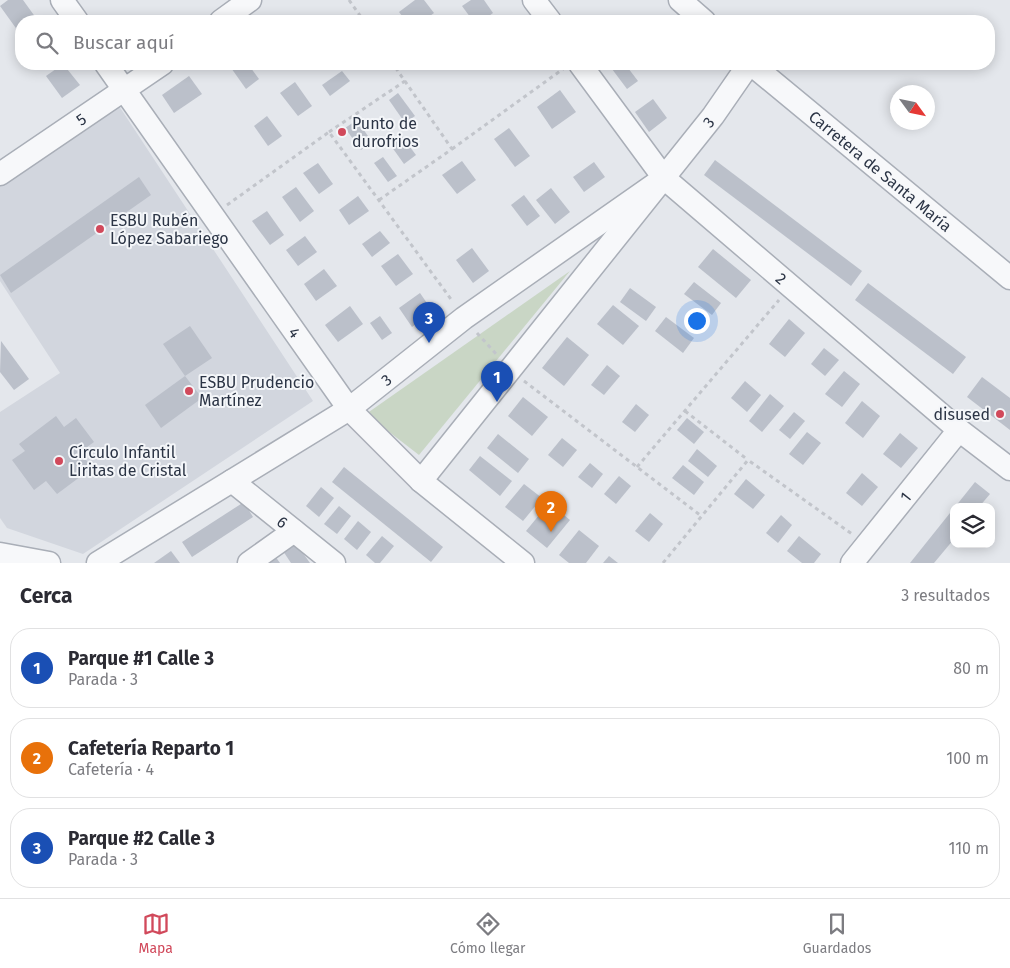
<!DOCTYPE html>
<html lang="es">
<meta charset="utf-8">
<style>
:root{--surface:#fff;--page:#f2f2f3;--text:#2b2b33;--muted:#7c7c81;--line:#e1e1e2;--accent:#d1495b}
body{margin:0;font-family:"Fira Sans",sans-serif;background:var(--page);color:var(--text)}
.controls{position:absolute;right:15px;bottom:15px;display:grid;overflow:hidden;border-radius:10px;box-shadow:0 2px 12px #0003}
.controls button{width:45px;height:45px;display:grid;place-items:center;padding:0;border:0;border-bottom:1px solid var(--line);background:var(--surface);color:var(--text);font:25px sans-serif}
.compass{position:absolute;left:890px;top:85px;width:45px;height:45px;border-radius:50%;background:var(--surface);box-shadow:0 2px 12px #0003;rotate:123deg}
.you{position:absolute;left:696px;top:320px;width:18px;height:18px;margin:-12px;border:4px solid #fff;border-radius:50%;background:#1a73e8;box-shadow:0 0 0 8px #1a73e833}
.badge{display:grid;place-items:center;width:32px;height:32px;border-radius:50%;background:var(--accent);color:#fff;font-size:16px;font-weight:700}
.pin{position:absolute;translate:-50% -41px;filter:drop-shadow(0 1px 2px #0008)}
.pin::after{content:'';position:absolute;top:26px;width:18px;height:15px;background:inherit;clip-path:polygon(0 0,100% 0,50% 100%)}
.list{margin:0;padding:0;list-style:none}
h2{display:flex;justify-content:space-between;align-items:center;height:65px;margin:0;padding:0 20px;font-size:21px}
h2 small{font-size:16px;font-weight:400;color:var(--muted)}
.list li{display:grid;grid-template-columns:32px 1fr auto;gap:15px;align-items:center;box-sizing:border-box;height:80px;margin:0 10px 10px;padding:0 10px;border:1px solid var(--line);border-radius:20px}
.list b{display:block;font-size:19px;white-space:nowrap}
.list p{margin:0;font-size:16px;white-space:nowrap;color:var(--muted)}
.list em{font-size:16px;font-style:normal;color:var(--muted)}
.icon{flex:none;width:28px;height:28px;fill:none;stroke:currentColor;stroke-width:2;stroke-linecap:round;stroke-linejoin:round}
.map{position:relative;flex:none;width:1010px;height:563px;overflow:hidden}
.search{position:absolute;background:var(--surface);box-shadow:0 2px 12px #0003;left:15px;right:15px;top:15px;height:55px;display:flex;align-items:center;gap:12px;box-sizing:border-box;padding:0 18px;border-radius:20px;color:var(--muted);font-size:19px}
.sheet{height:335px;background:var(--surface)}
nav{display:flex;justify-content:space-around;align-items:center;box-sizing:border-box;height:70px;border-top:1px solid var(--line);background:var(--surface);font-size:14px;color:var(--muted)}
nav a{display:grid;justify-items:center;gap:2px}
nav .on{color:var(--accent)}
.map>svg:first-child{display:block}
.built{fill:#d2d6de}
.green{fill:#c9d6c5}
.building{fill:#bbc0ca}
.lines{fill:none;stroke-linecap:round;stroke-linejoin:round}
.minor-casing{stroke:#a9aeb7;stroke-width:25}
.path{stroke:#c2c5cb;stroke-width:3;stroke-dasharray:4 4;stroke-linecap:butt}
.minor{stroke:#f7f8fa;stroke-width:22}
.poi-dot{fill:#d1495b;stroke:#f4f6f9;stroke-width:2}
.labels{text-anchor:middle;dominant-baseline:central;stroke-width:4;stroke-linejoin:round;paint-order:stroke}
.street-label{font-size:16px;fill:#2b3445;stroke:#f4f6f9}
.poi-label{font-size:16px;fill:#2b3445;stroke:#f4f6f9;text-anchor:start}
</style>
<div class="map">
<svg width="1010" height="563" viewBox="0 0 1010 563">
<rect width="100%" height="100%" fill="#e4e7ec"/>
<path class="built" d="M119 106 313 401 83 554 7 528 0 518V412L60 373 0 281V185Z"/>
<path class="green" d="M570 271 419 455 366 414Z"/>
<g class="building">
<path d="M8 0H23L36 18 31 21H21V29L18 31 0 6Z"/>
<path d="M415 0H424L434 13 423 21H406L399 12Z"/>
<path d="M471 0H484L493 13 482 21H473L462 6Z"/>
<path d="M63 64 80 85 62 98 46 76Z"/>
<path d="M231 64H248L259 79 246 89 229 65Z"/>
<path d="M619 64H625L638 81 627 89 612 69Z"/>
<path d="M342 71 350 81 330 96 322 85Z"/>
<path d="M189 76 202 94 174 113 162 95Z"/>
<path d="M295 82 312 106 298 116 280 93Z"/>
<path d="M560 90 576 112 552 129 537 107Z"/>
<path d="M398 93 415 116 405 123 389 100Z"/>
<path d="M653 99 667 118 649 132 635 112Z"/>
<path d="M267 116 282 136 268 146 254 126Z"/>
<path d="M357 120 372 142 361 150 345 128Z"/>
<path d="M509 128 530 156 515 167 494 139Z"/>
<path d="M401 135 416 155 404 164 389 143Z"/>
<path d="M383 157 397 176 388 182 374 163Z"/>
<path d="M715 160 862 271 851 286 704 175Z"/>
<path d="M462 161 476 180 457 194 442 175Z"/>
<path d="M594 162 605 177 584 192 573 177Z"/>
<path d="M318 163 333 184 319 194 303 173Z"/>
<path d="M139 177 151 195 11 293 0 275Z"/>
<path d="M296 187 314 211 300 222 282 197Z"/>
<path d="M551 188 570 212 555 224 536 200Z"/>
<path d="M524 195 540 216 527 226 511 205Z"/>
<path d="M358 196 369 211 349 225 339 210Z"/>
<path d="M267 211 284 235 270 245 252 221Z"/>
<path d="M380 231 390 243 372 257 362 244Z"/>
<path d="M305 236 317 252 298 266 286 250Z"/>
<path d="M472 248 489 271 473 283 456 260Z"/>
<path d="M713 249 751 280 736 298 698 267Z"/>
<path d="M398 254 413 274 396 286 381 266Z"/>
<path d="M324 269 337 286 316 301 304 284Z"/>
<path d="M694 282 721 303 712 315 684 294Z"/>
<path d="M868 283 966 357 953 374 855 300Z"/>
<path d="M630 288 656 307 646 321 620 302Z"/>
<path d="M420 293 433 312 412 327 399 308Z"/>
<path d="M613 305 639 326 623 345 597 324Z"/>
<path d="M350 306 363 324 338 342 325 325Z"/>
<path d="M380 316 392 333 382 340 370 323Z"/>
<path d="M666 317 694 338 683 353 655 331Z"/>
<path d="M789 319 805 333 785 357 769 344Z"/>
<path d="M190 326 212 358 185 376 163 344Z"/>
<path d="M567 337 589 355 564 386 542 368Z"/>
<path d="M1 341 29 379 14 390 0 372Z"/>
<path d="M824 348 839 360 825 376 811 364Z"/>
<path d="M607 365 620 376 604 395 591 385Z"/>
<path d="M844 371 860 384 842 407 825 394Z"/>
<path d="M185 376 202 398 161 428 145 405Z"/>
<path d="M982 377 1010 398V430L967 397Z"/>
<path d="M745 381 761 395 747 412 731 398Z"/>
<path d="M770 394 784 406 762 432 749 421Z"/>
<path d="M523 397 548 417 532 436 508 416Z"/>
<path d="M862 401 880 416 863 438 845 423Z"/>
<path d="M636 404 649 415 635 432 622 422Z"/>
<path d="M794 412 805 421 790 439 779 430Z"/>
<path d="M56 416 64 427 76 418 94 442 80 452 92 468 57 494 46 481 34 490 12 460 25 451 19 444Z"/>
<path d="M687 418 704 432 694 444 677 430Z"/>
<path d="M807 432 821 443 803 465 789 454Z"/>
<path d="M900 433 918 448 901 468 883 454Z"/>
<path d="M498 434 529 459 518 473 487 448Z"/>
<path d="M562 438 577 450 563 467 548 455Z"/>
<path d="M697 449 717 466 708 477 688 461Z"/>
<path d="M480 456 512 481 500 496 469 470Z"/>
<path d="M590 463 603 474 592 488 578 477Z"/>
<path d="M683 465 704 482 694 495 672 478Z"/>
<path d="M344 467 443 547 431 562 332 482Z"/>
<path d="M862 473 878 487 862 506 846 493Z"/>
<path d="M619 476 631 486 616 504 604 494Z"/>
<path d="M746 479 765 495 753 509 734 494Z"/>
<path d="M975 482 990 494 979 507H955Z"/>
<path d="M524 484 542 498 523 521 505 507Z"/>
<path d="M321 487 334 498 319 517 306 506Z"/>
<path d="M244 502 253 517 192 557 182 542Z"/>
<path d="M549 503 570 520 547 548 526 531Z"/>
<path d="M339 506 351 516 337 534 324 524Z"/>
<path d="M954 508V539L934 563H910Z"/>
<path d="M650 513 663 524 649 542 635 531Z"/>
<path d="M781 515 792 525 778 543 766 533Z"/>
<path d="M358 521 371 532 357 550 344 539Z"/>
<path d="M579 530 599 546 586 563H569L559 555Z"/>
<path d="M382 536 394 546 380 563H375L366 555Z"/>
<path d="M799 536 821 554 814 563H802L787 551Z"/>
<path d="M295 542 310 563H291L283 551Z"/>
<path d="M171 551 180 563H154Z"/>
<path d="M275 556 280 563H265Z"/>
<path d="M609 556 618 563H603Z"/>
</g>
<g class="lines">
<g class="minor-casing">
<g id="minor">
<path d="M62 0 77 21"/>
<path d="M534 0 550 21"/>
<path d="M680 0 704 21"/>
<path d="M221 21 250 0"/>
<path id="s1" d="M106 64 349 409 421 481 523 563"/>
<path id="s2" d="M580 64 664 178 959 430 1010 469"/>
<path id="s3" d="M751 64 1010 278"/>
<path id="s4" d="M0 174 162 64"/>
<path id="s5" d="M232 481 334 563"/>
<path id="s6" d="M421 481 713 116 749 64"/>
<path d="M0 554 49 563"/>
<path id="s7" d="M98 563 349 409 464 318 664 178"/>
<path d="M249 563 294 531"/>
<path id="s8" d="M852 563 959 430"/>
</g>
</g>
<g class="path">
<path d="M349 0 364 21"/>
<path d="M329 132 405 81"/>
<path d="M452 149 563 69"/>
<path d="M379 200 452 149 393 64"/>
<path d="M227 205 329 132 453 302"/>
<path d="M477 333 498 356"/>
<path d="M524 381 700 515"/>
<path d="M685 411 748 460"/>
<path d="M637 467 779 300"/>
<path d="M663 563 748 460 852 534"/>
</g>
<use href="#minor" class="minor"/>
</g>
<g class="poi-dot">
<circle cx="342" cy="132" r="5"/>
<circle cx="100" cy="229" r="5"/>
<circle cx="189" cy="391" r="5"/>
<circle cx="1000" cy="414" r="5"/>
<circle cx="59" cy="461" r="5"/>
</g>
<g class="labels">
<g class="street-label">
<text stroke="none"><textPath href="#s4" startOffset="98">5</textPath></text>
<text stroke="none"><textPath href="#s6" startOffset="460">3</textPath></text>
<text stroke="none"><textPath href="#s3" startOffset="168">Carretera de Santa María</textPath></text>
<text stroke="none"><textPath href="#s2" startOffset="296">2</textPath></text>
<text stroke="none"><textPath href="#s1" startOffset="328">4</textPath></text>
<text stroke="none"><textPath href="#s7" startOffset="342">3</textPath></text>
<text stroke="none"><textPath href="#s8" startOffset="85">1</textPath></text>
<text stroke="none"><textPath href="#s5" startOffset="65">6</textPath></text>
</g>
<g class="poi-label">
<text x="352" y="123">Punto de<tspan x="352" dy="18">durofrios</tspan></text>
<text x="110" y="220">ESBU Rubén<tspan x="110" dy="18">López Sabariego</tspan></text>
<text x="199" y="382">ESBU Prudencio<tspan x="199" dy="18">Martínez</tspan></text>
<text x="990" y="414" text-anchor="end">disused</text>
<text x="69" y="452">Círculo Infantil<tspan x="69" dy="18">Liritas de Cristal</tspan></text>
</g>
</g>
</svg>
<div class="controls">
<button><svg class="icon" aria-label="layers" viewBox="0 0 24 24"><path d="M12 4l9 5-9 5-9-5zM3 14l9 5 9-5"/></svg></button>
</div>
<svg class="compass" viewBox="-18 -18 36 36"><path d="M0-13l5 13h-10z" fill="#e53935"/><path d="M0 13l5-13h-10z" fill="#7c7c81"/></svg>
<div class="you"></div>
<div class="pin badge" style="left:497px;top:402px;background:#1a4fb4">1</div>
<div class="pin badge" style="left:551px;top:532px;background:#e8710a">2</div>
<div class="pin badge" style="left:429px;top:343px;background:#1a4fb4">3</div>
<div class="search"><svg class="icon" aria-label="search" viewBox="0 0 24 24"><circle cx="10" cy="10" r="6"/><path d="M15 15l6 6"/></svg>Buscar aquí</div>
</div>
<section class="sheet">
<h2>Cerca<small>3 resultados</small></h2>
<ul class="list">
<li><span class="badge" style="background:#1a4fb4">1</span><div><b>Parque #1 Calle 3</b><p>Parada · 3</p></div><em>80 m</em></li>
<li><span class="badge" style="background:#e8710a">2</span><div><b>Cafetería Reparto 1</b><p>Cafetería · 4</p></div><em>100 m</em></li>
<li><span class="badge" style="background:#1a4fb4">3</span><div><b>Parque #2 Calle 3</b><p>Parada · 3</p></div><em>110 m</em></li>
</ul>
</section>
<nav>
<a class="on"><svg class="icon" aria-label="map" viewBox="0 0 24 24"><path d="M3 6l6-2 6 2 6-2v14l-6 2-6-2-6 2zM9 4v14M15 6v14"/></svg>Mapa</a>
<a><svg class="icon" aria-label="directions" viewBox="0 0 24 24"><path d="M12 3l9 9-9 9-9-9zM9 14v-3h6M13 9l2 2-2 2"/></svg>Cómo llegar</a>
<a><svg class="icon" aria-label="saved" viewBox="0 0 24 24"><path d="M7 4h10v16l-5-4-5 4z"/></svg>Guardados</a>
</nav>
